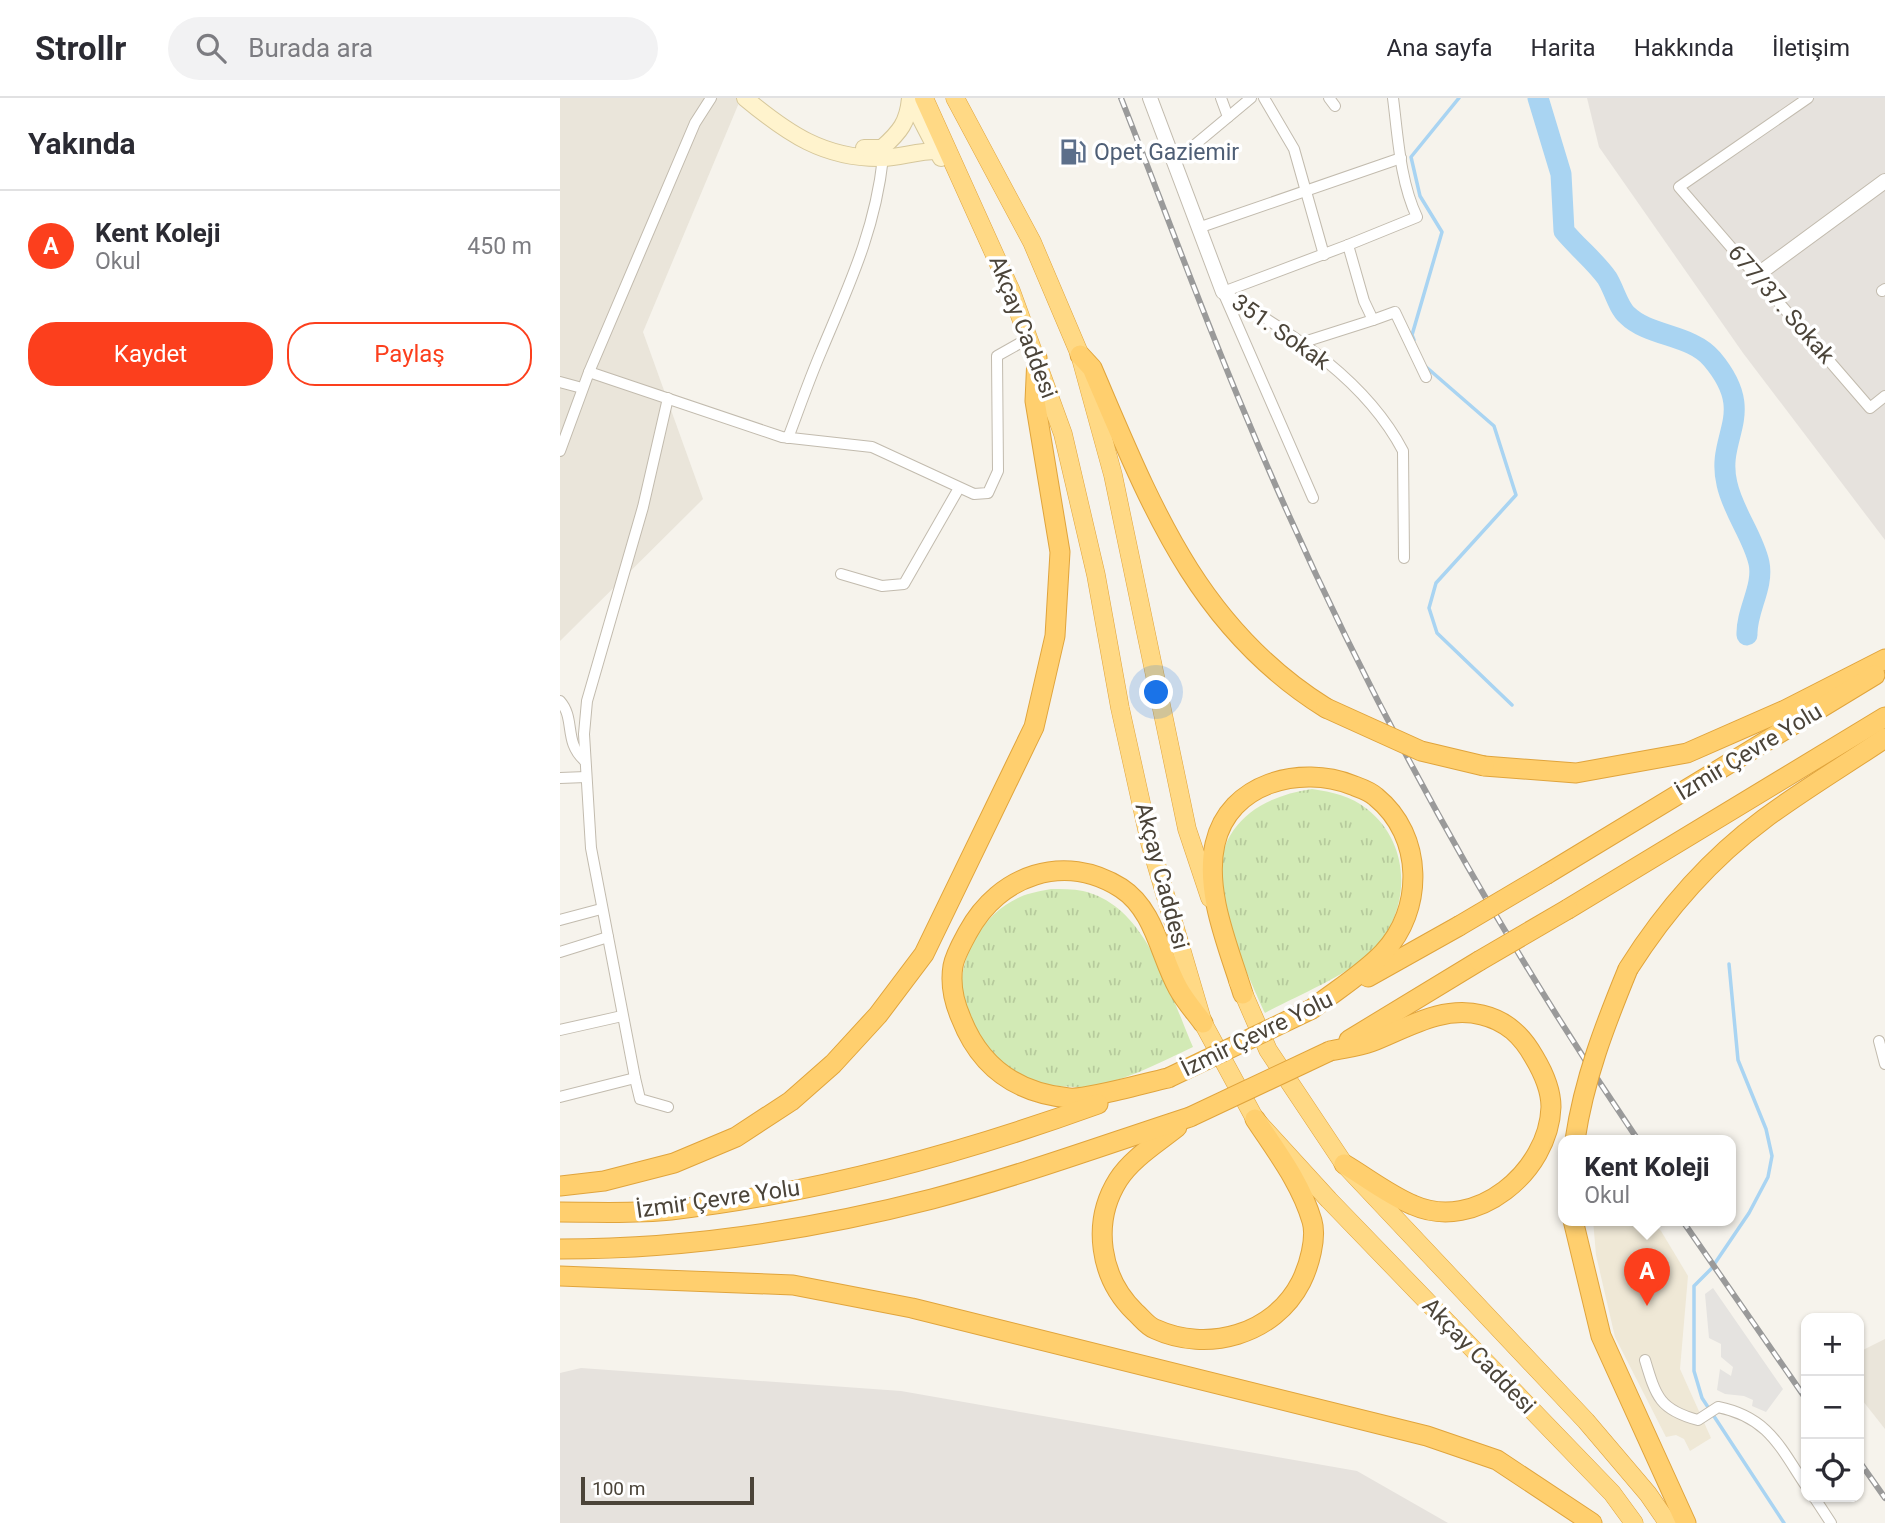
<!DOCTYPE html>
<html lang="tr">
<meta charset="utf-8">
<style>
:root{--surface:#fff;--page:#f2f2f3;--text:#2b2b33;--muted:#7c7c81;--line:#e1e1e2;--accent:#fc3f1d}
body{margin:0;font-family:Roboto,sans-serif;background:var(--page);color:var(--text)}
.controls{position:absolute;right:21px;bottom:21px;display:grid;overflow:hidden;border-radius:14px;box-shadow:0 2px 5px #0004}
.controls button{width:63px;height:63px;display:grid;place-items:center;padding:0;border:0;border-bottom:2px solid var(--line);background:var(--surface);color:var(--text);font:35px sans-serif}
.scale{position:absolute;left:21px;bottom:18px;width:173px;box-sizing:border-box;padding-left:7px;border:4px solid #4b4439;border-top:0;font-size:19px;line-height:24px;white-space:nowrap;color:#4b4439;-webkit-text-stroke:5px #fff;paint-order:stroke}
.you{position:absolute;left:597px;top:595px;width:24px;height:24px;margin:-18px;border:5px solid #fff;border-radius:50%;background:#1a73e8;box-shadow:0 0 0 10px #1a73e833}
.badge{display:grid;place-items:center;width:46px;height:46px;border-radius:50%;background:var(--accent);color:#fff;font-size:23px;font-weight:700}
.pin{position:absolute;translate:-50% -58px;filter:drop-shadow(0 2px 4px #0008)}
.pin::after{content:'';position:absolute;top:37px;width:24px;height:21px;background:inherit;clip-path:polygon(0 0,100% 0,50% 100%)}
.popup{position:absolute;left:998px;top:1037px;width:178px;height:91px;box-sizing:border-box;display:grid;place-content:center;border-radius:14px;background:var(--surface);filter:drop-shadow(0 2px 5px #0005);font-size:23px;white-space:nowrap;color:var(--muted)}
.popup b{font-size:26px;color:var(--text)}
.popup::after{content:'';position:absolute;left:50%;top:100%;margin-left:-14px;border:14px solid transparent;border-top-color:var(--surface)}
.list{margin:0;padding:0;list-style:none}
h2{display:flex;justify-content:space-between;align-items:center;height:91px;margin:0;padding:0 28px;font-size:30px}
h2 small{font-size:23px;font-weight:400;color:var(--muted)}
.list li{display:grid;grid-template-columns:46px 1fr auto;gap:21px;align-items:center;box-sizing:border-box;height:112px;padding:0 28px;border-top:2px solid var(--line)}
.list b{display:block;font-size:26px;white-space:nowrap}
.list p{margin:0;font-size:23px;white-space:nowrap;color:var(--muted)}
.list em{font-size:23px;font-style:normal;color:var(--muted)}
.actions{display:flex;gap:14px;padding:21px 28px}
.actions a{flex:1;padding:16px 0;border:2px solid var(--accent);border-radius:28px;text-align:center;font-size:24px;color:var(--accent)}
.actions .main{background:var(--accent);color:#fff}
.icon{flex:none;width:38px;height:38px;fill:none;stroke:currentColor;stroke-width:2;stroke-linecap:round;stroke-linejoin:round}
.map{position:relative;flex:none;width:1325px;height:1425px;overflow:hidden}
header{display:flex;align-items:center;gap:42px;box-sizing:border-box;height:98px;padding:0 35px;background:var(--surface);border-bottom:2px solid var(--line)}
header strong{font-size:33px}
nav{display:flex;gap:38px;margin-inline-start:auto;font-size:24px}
.search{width:490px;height:63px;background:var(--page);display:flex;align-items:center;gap:18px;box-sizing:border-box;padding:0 24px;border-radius:38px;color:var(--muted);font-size:26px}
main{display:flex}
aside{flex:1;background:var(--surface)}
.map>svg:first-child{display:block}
.residential{fill:#eae5da}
.industrial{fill:#e6e2dd}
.education{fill:#efe8d6}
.grass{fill:url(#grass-tufts)}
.parking{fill:#e5e3e0}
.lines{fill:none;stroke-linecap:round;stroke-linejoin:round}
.stream{stroke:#a9d4f2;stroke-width:3.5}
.river{stroke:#a9d4f2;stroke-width:21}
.minor-casing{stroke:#c2bbae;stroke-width:12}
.tertiary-casing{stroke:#c2bbae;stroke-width:16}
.secondary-casing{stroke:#d6c79b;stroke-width:18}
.trunk-casing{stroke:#e0a43c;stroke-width:19}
.motorway-casing{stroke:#e0a43c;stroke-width:21}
.minor{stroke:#fff;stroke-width:10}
.tertiary{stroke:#fff;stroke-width:14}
.secondary{stroke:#fff3cd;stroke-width:16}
.trunk{stroke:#ffd985;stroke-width:18}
.motorway{stroke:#ffcf6e;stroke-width:19}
.rail-casing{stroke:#9a9a9a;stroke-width:6}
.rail{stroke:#fff;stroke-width:3.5;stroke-dasharray:10;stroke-linecap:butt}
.motorway-bridge-casing{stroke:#e0a43c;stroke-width:21;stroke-linecap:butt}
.motorway-bridge{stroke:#ffcf6e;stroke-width:19}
.labels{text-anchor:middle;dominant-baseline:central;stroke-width:7;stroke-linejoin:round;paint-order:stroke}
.service-label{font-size:23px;fill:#4e5e75;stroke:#fff;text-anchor:start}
.street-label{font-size:23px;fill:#4b4439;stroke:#fff}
</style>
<header>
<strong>Strollr</strong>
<div class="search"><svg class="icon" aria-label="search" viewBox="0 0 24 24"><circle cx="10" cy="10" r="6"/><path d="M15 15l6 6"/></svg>Burada ara</div>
<nav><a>Ana sayfa</a><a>Harita</a><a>Hakkında</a><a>İletişim</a></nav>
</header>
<main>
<aside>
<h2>Yakında<small></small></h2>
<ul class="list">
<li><span class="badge">A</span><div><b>Kent Koleji</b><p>Okul</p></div><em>450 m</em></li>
</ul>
<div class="actions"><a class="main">Kaydet</a><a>Paylaş</a></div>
</aside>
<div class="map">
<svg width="1325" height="1425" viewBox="0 0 1325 1425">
<defs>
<pattern id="grass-tufts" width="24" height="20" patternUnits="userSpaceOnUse" patternTransform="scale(1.75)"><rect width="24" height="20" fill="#d2eab5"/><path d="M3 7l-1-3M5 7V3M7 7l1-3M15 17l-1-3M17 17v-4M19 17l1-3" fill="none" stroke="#b6ca9c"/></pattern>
</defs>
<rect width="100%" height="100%" fill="#f6f3ec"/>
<g class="residential">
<path d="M0 0H181L83 234 143 401 0 543Z"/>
<path d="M1325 1241V1331L1299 1298V1254Z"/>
</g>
<g class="industrial">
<path d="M1027 0H1325V442L1183 255 1039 49Z"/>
<path d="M21 1270 341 1293 797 1373 888 1425H0V1275Z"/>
</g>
<path class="education" d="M1033 1122H1090L1101 1133 1128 1178 1120 1271 1151 1340 1130 1353 1124 1341 1116 1337 1106 1339 1055 1239 1036 1157Z"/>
<g class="grass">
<path d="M752 691C772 694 791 698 807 711 854 748 851 818 808 857 782 880 736 898 705 915 693 889 659 814 659 788 657 727 698 699 752 691Z"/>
<path d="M491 791C501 791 513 791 523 793 588 808 609 895 633 949 603 963 556 988 523 989 495 990 452 984 433 961 426 952 405 916 403 905 395 863 421 816 460 799 469 795 481 793 491 791Z"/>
</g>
<path class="parking" d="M1153 1190 1223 1291 1206 1314 1192 1308 1193 1302 1184 1298 1165 1296 1157 1292 1160 1271 1171 1278 1173 1269 1161 1259V1246L1149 1240 1145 1196Z"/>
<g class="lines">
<g class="stream">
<path d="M854 242 852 237 882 134 860 98 851 59 899 0"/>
<path d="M865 268 934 328 956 397 876 485 869 510 877 535 952 607"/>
<path d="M1169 866 1178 962 1206 1031 1212 1058 1208 1079 1189 1115 1151 1171 1134 1188V1273L1142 1300 1224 1425"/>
</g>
<path class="river" d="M978 0 1001 76 1004 133C1017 149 1035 163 1047 180 1054 191 1058 209 1067 217 1089 239 1131 236 1152 261 1199 317 1155 337 1167 386 1173 414 1193 438 1199 465 1204 489 1186 513 1187 537"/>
<g class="minor-casing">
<g id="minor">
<path d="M661 0 668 19"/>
<path d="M704 0 734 51 764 157"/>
<path d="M769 0 775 8"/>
<path d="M1248 0 1119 89 1310 310 1325 298"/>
<path d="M613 65 691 0"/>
<path d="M638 130 841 60"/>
<path d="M1322 193 1325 191"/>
<path d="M663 194C731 236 804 279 843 353L844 460"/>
<path d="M663 194 753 400"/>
<path d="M663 194 788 147"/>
<path d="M813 222 835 214 866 279"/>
<path d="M744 244 813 222 804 203 788 147 857 119C840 83 838 39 833 0"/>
<path d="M29 274 222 339 312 349 414 396 428 395 438 373 437 258 469 240"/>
<path d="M0 284 22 290"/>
<path d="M228 340C239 311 249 282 261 254 289 187 315 133 323 60"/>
<path d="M0 353 29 274 135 25 151 0"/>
<path d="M281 476 322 488 344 486 399 390"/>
<path d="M0 603C16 621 3 644 25 663"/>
<path d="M0 680 26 679"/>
<path d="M0 822 41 811"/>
<path d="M0 854 48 839"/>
<path d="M0 932 62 918"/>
<path d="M1319 943 1325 966"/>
<path d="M0 999 75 980"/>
<path d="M108 1009 80 1001 75 980 31 750 24 636 27 603 83 409 108 300"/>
<path d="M1085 1262C1096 1299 1100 1312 1138 1322L1158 1309C1208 1319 1220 1349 1246 1388"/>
<path d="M1254 1399 1271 1425"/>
</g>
</g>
<g class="tertiary-casing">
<g id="tertiary">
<path d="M590 0 663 194"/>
<path d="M1197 177 1325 83"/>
</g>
</g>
<g class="secondary-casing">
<g id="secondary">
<path d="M185 0C227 35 264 61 322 60 341 59 358 53 377 53"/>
<path d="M350 0 381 60"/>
<path d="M304 50H322C340 34 348 24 350 0"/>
</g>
</g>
<g class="trunk-casing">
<g id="trunk">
<path d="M364 0 451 193 503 336 536 477 560 610 590 745 643 925 695 1021 769 1102 1052 1395 1074 1425"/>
<path d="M395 0 472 144 520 257 553 377 627 731 650 800"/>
<path d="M678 883 708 952 784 1066 1026 1323 1088 1396 1108 1425"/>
</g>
</g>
<g class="motorway-casing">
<g id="motorway">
<path d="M520 257 532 270C590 405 636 529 766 610"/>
<path d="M924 668 1016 675 1127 655 1225 612 1325 561"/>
<path d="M987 776 1315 577"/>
<path d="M1008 811 1325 619"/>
<path d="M1068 871C1104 814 1150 761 1204 721 1243 692 1285 667 1325 640"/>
<path d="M808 879 899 828"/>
<path d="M683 896C669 850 644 794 655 746 669 684 741 667 792 687 800 690 810 693 816 699 864 738 864 812 823 855 803 876 775 893 752 911"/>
<path d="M789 942 919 863"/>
<path d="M770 953C783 950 798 949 811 944 847 930 882 907 922 917 947 923 962 938 974 959 983 974 991 991 991 1009 989 1073 916 1135 853 1107 829 1097 806 1079 784 1066"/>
<path d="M608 980C585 985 526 1002 509 1000 456 995 420 969 401 920 394 904 390 886 393 868 395 857 402 845 408 834 439 777 504 754 561 790 595 812 600 858 618 890 625 903 635 914 643 925"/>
<path d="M617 1029C597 1045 571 1061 558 1082 531 1125 540 1180 575 1214 581 1219 587 1228 595 1231 647 1255 714 1237 741 1184 749 1168 757 1140 752 1123 741 1085 716 1053 695 1021"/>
<path d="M0 1088 44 1083 114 1065 176 1039 231 1003 273 966 318 917 364 856 474 629 495 538 500 454 475 303 477 259"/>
<path d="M0 1114C37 1114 75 1116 111 1112 257 1095 400 1056 538 1006"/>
<path d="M1013 1122 1041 1238 1126 1425"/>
<path d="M0 1151C125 1151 251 1132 372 1101 459 1078 544 1047 630 1019"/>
<path d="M0 1178 233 1187 352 1210 867 1338 937 1362 1032 1425"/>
</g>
</g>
<use href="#minor" class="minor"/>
<use href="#tertiary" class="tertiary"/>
<use href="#secondary" class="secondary"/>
<use href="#trunk" class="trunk"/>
<use href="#motorway" class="motorway"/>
<g class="rail-casing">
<g id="rail">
<path d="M561 0C602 104 640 209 683 311 789 567 923 813 1078 1042"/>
<path d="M1122 1122 1246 1301"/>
<path d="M1299 1363 1325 1400"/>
</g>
</g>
<use href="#rail" class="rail"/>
<g class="motorway-bridge-casing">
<g id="motorway-bridge">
<path d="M766 610 861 653 924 668"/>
<path d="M899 828 987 776"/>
<path d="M919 863 1008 811"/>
<path d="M608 980 752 911"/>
<path d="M630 1019 770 953"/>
<path d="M1015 1042C1024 981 1045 927 1068 871"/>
</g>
</g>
<use href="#motorway-bridge" class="motorway-bridge"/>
</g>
<defs>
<g id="fuel-bare" transform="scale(2.1)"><path d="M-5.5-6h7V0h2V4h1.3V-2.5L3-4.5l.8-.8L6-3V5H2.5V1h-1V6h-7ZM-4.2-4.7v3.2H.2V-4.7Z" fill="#5c6f8a" stroke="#fff" stroke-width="2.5" paint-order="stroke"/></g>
</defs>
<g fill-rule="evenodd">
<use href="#fuel-bare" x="513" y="54"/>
</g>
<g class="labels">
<g class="service-label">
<text x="534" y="54">Opet Gaziemir</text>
</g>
<g class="street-label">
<text transform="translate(1221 206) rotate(49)">677/37. Sokak</text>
<text transform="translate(463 229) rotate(69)">Akçay Caddesi</text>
<text transform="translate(721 234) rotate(35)">351. Sokak</text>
<text transform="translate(1189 654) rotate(-31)">İzmir Çevre Yolu</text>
<text transform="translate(602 778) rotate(75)">Akçay Caddesi</text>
<text transform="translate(697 936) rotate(-26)">İzmir Çevre Yolu</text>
<text transform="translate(158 1101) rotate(-8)">İzmir Çevre Yolu</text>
<text transform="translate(919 1258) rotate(46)">Akçay Caddesi</text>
</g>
</g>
</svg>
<div class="controls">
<button>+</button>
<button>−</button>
<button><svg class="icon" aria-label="locate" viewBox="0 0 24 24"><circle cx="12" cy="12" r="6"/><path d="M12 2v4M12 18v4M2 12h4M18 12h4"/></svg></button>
</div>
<div class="scale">100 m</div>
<div class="you"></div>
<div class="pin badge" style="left:1087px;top:1208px">A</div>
<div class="popup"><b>Kent Koleji</b>Okul</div>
</div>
</main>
